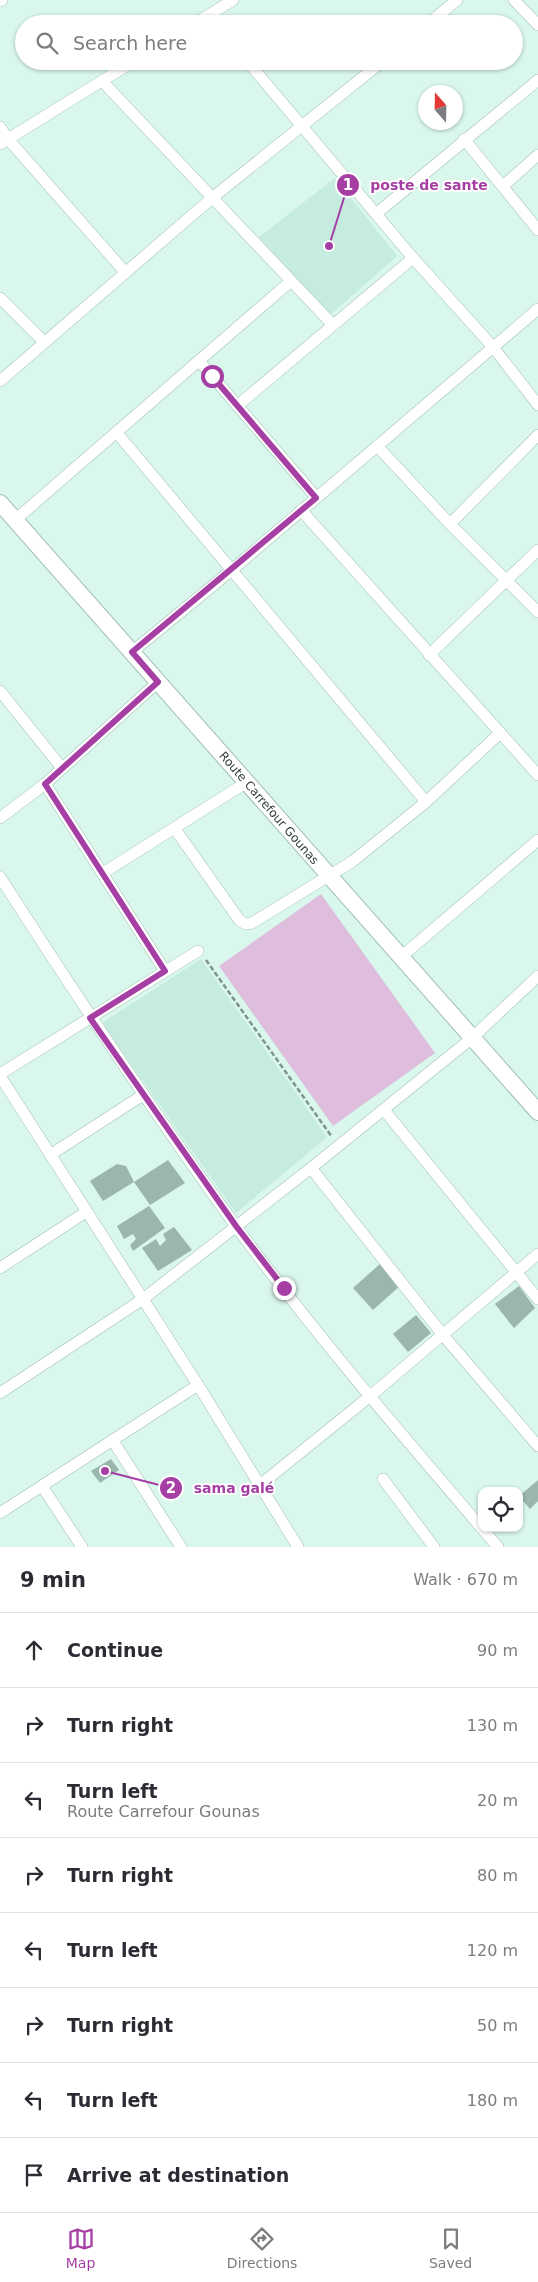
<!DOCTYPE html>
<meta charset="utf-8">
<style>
:root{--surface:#fff;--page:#f2f2f3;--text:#2b2b33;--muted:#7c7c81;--line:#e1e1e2;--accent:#a53fa4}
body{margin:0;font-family:"DejaVu Sans",sans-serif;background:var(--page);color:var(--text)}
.controls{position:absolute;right:15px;bottom:15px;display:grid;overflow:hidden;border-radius:10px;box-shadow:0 1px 4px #0004}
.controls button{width:45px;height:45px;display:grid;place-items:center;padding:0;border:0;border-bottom:1px solid var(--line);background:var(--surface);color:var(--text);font:25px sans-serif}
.compass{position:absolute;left:418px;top:85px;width:45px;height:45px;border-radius:50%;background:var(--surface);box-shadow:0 1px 4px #0004;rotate:340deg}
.stop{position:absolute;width:15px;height:15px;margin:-11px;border:4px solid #a53fa4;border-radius:50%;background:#fff}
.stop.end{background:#a53fa4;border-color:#fff;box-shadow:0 1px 5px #0008}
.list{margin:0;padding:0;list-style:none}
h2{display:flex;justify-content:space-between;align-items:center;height:65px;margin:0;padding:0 20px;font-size:21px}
h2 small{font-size:16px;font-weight:400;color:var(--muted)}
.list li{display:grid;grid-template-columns:32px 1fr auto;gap:15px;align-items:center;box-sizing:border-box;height:75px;padding:0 20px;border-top:1px solid var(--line)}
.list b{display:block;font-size:19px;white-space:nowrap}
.list p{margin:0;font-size:16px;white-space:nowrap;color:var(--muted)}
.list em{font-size:16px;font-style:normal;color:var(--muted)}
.icon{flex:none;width:28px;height:28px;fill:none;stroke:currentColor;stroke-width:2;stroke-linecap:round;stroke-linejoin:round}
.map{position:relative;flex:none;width:538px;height:1547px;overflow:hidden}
.search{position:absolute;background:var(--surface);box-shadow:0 1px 4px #0004;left:15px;right:15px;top:15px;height:55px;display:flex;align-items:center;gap:12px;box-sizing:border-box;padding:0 18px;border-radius:28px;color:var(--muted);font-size:19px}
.sheet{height:665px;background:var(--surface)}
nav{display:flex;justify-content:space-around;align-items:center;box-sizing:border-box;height:70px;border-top:1px solid var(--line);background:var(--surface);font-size:14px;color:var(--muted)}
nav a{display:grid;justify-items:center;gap:2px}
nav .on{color:var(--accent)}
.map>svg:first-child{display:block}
.built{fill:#c6ebdf}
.green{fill:#debedc}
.building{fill:#9ab6ad}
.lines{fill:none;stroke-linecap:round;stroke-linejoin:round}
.minor-casing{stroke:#a2beb4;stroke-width:12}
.secondary-casing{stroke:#a2beb4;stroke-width:18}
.path{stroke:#7f948c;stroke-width:2.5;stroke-dasharray:5 2.5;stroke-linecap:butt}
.minor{stroke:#fff;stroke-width:11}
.secondary{stroke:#fff;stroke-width:16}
.route{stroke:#a53fa4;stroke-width:6}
.labels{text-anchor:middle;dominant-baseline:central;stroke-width:4;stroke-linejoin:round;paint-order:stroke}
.street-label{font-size:12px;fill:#313d39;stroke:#fff}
.leader{fill:none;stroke:#a53fa4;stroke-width:2}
.callout-dot{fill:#a53fa4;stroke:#fff;stroke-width:2}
.mark-label{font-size:15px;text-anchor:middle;font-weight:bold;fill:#fff}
.callout-label{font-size:14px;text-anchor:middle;font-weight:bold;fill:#a53fa4;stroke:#fff;stroke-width:4;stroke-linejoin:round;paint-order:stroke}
</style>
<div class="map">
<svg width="538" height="1547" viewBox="0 0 538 1547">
<rect width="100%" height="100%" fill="#d9f7ec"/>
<g class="built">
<path d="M335 178 397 256 330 315 259 237Z"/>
<path d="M201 959 327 1137 236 1213 102 1023Z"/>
</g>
<path class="green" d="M321 894 435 1053 333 1126 219 966Z"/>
<g class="building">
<path d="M168 1160 185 1183 150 1205 134 1182Z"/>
<path d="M117 1164 126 1166 134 1182 103 1201 90 1181Z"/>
<path d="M149 1206 165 1228 133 1251 130 1245 136 1239 133 1234 124 1239 117 1226Z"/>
<path d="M174 1227 192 1250 158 1271 142 1248 156 1239 160 1246 166 1240 163 1234Z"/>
<path d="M381 1263 401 1285 373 1310 353 1288Z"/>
<path d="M519 1286 535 1308 514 1328 495 1304Z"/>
<path d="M416 1315 431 1333 408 1352 393 1334Z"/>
<path d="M111 1459 119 1470 100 1483 91 1471Z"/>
<path d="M538 1480V1501L530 1509 519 1496Z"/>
</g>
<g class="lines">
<g class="minor-casing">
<g id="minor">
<path d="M514 0 538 25"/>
<path d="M0 1 2 0"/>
<path d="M194 24 233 0"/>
<path d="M428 24 457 0"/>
<path d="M247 61 413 258 493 347 538 405"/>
<path d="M102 81 332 324"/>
<path d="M0 127 8 139 125 272"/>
<path d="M464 139 538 230"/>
<path d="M0 144 134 61"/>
<path d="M503 186 538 155"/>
<path d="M377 213 538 80"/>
<path d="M0 298 44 342"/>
<path d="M199 361 316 497"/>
<path d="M0 381 212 198 383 61"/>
<path d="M237 406 413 258"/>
<path d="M117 433 426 802"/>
<path d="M377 446 450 524 538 612"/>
<path d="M301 510 538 775"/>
<path d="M15 520 291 281"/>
<path d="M450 524 538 435"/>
<path d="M132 652 233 569 538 309"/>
<path d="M429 655 538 550"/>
<path d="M0 691 62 768"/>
<path d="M45 784 165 971"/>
<path d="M0 818 45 784 158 682"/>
<path d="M175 829 240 921 246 924 252 923 353 861 426 802 499 734"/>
<path d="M103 873 247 782"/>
<path d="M0 877C76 995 153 1112 235 1225 317 1337 408 1442 498 1547"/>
<path d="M401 957 538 840"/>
<path d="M0 1074 198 951"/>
<path d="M0 1076 198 1385 298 1547"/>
<path d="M384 1110 538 1299"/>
<path d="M50 1155 143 1095"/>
<path d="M311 1168 443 1335 538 1446"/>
<path d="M0 1268 86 1212"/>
<path d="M0 1393 143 1299 311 1168 472 1038 538 976"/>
<path d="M113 1441 181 1547"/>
<path d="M383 1479 434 1547"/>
<path d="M260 1485 369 1397 538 1254"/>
<path d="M42 1486 82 1547"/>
<path d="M0 1513 198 1385"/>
</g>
</g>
<g class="secondary-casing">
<path id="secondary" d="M0 503 538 1112"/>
</g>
<path class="path" d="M206 960 332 1137"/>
<use href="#minor" class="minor"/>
<use href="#secondary" class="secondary"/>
</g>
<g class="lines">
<path class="route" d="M212 376 316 498 132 652 158 682 45 784 165 971 90 1018 236 1226 284 1288"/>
</g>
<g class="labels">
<g class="street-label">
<text transform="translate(269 808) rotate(49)">Route Carrefour Gounas</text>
</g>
</g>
<path class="leader" d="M329 246L348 185M105 1471L171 1488"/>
<g class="callout-dot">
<circle cx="329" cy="246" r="5"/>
<circle cx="105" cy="1471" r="5"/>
<circle cx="348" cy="185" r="12"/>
<circle cx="171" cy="1488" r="12"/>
</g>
<g class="mark-label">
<text x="348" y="190">1</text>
<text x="171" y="1493">2</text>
</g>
<g class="callout-label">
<text x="429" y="190">poste de sante</text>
<text x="234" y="1493">sama galé</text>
</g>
</svg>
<div class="controls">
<button><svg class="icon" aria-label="locate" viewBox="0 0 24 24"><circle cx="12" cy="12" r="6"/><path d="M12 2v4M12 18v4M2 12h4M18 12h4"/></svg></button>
</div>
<svg class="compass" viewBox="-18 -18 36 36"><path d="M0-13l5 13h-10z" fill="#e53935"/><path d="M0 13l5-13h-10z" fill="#7c7c81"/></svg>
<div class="stop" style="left:212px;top:376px"></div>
<div class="stop end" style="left:284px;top:1288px"></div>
<div class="search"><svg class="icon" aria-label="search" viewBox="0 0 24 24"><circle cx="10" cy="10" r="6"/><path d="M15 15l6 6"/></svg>Search here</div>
</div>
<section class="sheet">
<h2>9 min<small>Walk · 670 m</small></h2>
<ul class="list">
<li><svg class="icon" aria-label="ahead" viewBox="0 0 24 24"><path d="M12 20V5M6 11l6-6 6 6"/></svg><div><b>Continue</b></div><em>90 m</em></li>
<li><svg class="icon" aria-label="right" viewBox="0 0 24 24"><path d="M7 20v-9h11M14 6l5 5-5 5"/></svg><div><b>Turn right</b></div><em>130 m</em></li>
<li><svg class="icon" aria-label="left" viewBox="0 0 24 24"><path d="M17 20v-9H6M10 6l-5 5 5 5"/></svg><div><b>Turn left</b><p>Route Carrefour Gounas</p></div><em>20 m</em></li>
<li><svg class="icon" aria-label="right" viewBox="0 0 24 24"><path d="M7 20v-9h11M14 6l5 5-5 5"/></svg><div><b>Turn right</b></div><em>80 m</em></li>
<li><svg class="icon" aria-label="left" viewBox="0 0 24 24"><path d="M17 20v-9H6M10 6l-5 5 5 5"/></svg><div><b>Turn left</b></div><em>120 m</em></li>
<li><svg class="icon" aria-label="right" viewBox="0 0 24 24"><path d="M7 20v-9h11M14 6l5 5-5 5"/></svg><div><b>Turn right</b></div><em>50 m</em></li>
<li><svg class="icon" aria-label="left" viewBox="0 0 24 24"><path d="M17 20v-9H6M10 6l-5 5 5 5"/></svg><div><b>Turn left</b></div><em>180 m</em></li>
<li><svg class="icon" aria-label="arrive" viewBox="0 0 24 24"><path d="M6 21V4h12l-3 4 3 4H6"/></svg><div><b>Arrive at destination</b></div></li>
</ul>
</section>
<nav>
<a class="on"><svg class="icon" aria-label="map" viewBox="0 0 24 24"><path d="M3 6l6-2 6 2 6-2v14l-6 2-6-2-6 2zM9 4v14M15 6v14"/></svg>Map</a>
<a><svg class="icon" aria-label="directions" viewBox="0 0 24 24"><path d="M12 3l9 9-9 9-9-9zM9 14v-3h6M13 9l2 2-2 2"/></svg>Directions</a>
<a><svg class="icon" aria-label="saved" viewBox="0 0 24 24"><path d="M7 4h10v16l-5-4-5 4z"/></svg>Saved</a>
</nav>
